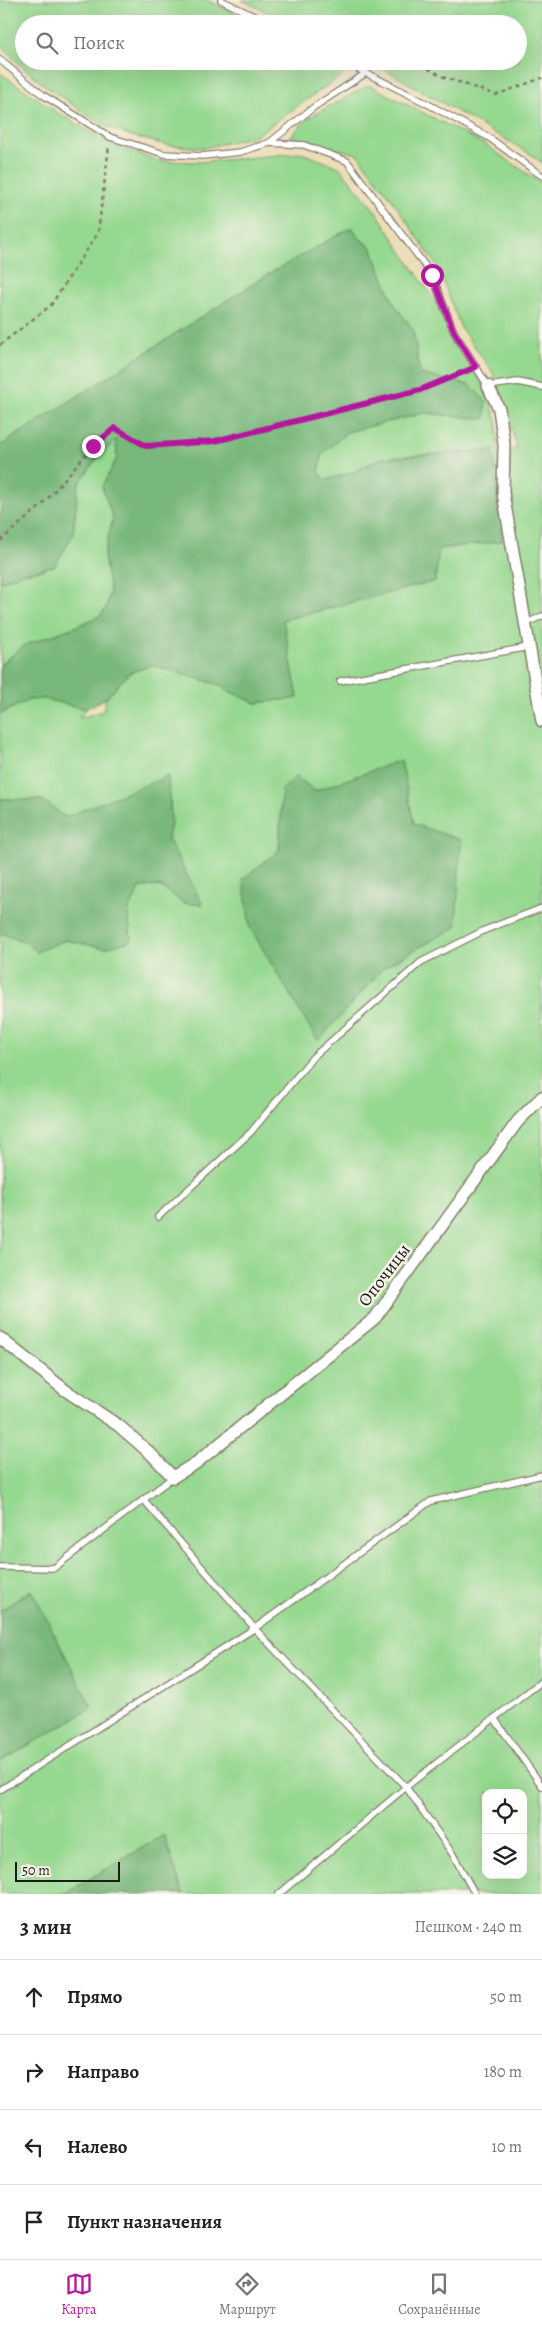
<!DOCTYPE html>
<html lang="ru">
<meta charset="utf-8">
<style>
:root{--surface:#fff;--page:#f6f6f6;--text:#222;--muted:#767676;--line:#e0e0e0;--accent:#b5179e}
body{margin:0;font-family:Alegreya,serif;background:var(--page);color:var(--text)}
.controls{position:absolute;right:15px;bottom:15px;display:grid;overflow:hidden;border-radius:10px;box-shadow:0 5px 20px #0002}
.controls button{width:45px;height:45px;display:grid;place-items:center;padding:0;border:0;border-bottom:1px solid var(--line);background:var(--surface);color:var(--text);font:25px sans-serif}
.scale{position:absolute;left:15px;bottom:12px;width:105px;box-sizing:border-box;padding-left:5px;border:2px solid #1c1c1c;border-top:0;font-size:14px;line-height:18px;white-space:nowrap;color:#1c1c1c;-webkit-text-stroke:4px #f7f3e8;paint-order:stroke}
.stop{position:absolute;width:15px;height:15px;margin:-11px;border:4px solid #b5179e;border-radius:50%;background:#fff}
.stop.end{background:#b5179e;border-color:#fff;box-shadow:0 1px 5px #0008}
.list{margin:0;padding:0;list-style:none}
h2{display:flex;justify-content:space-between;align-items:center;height:65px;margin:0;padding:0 20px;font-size:21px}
h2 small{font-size:16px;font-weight:400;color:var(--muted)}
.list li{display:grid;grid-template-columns:32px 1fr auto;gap:15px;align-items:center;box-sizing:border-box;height:75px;padding:0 20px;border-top:1px solid var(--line)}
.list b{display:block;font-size:19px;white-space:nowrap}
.list em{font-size:16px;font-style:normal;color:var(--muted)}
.icon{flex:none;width:28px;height:28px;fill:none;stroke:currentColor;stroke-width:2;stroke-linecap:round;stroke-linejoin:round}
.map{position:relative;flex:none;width:542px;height:1894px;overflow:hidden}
.search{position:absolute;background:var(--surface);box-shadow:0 5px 20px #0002;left:15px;right:15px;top:15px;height:55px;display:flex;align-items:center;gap:12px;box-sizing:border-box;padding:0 18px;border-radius:28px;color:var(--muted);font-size:19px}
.sheet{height:365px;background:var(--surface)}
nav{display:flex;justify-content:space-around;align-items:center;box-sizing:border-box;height:70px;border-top:1px solid var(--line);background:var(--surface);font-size:14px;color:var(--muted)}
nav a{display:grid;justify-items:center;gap:2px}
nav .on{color:var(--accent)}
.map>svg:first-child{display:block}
.green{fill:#95d88f;stroke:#587a56;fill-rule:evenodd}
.forest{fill:#78b87a;stroke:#4a6a4b}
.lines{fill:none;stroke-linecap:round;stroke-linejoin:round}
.lane-casing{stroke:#847d6b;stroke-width:8}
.street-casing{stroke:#847d6b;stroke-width:14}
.path{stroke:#847d6b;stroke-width:2.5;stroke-dasharray:4 4;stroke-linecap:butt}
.lane{stroke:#fff;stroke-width:5.5}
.street{stroke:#fff;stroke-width:11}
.route{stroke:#b5179e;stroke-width:6}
.labels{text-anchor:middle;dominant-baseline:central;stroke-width:5;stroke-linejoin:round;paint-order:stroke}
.street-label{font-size:18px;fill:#1c1c1c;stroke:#f7f3e8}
</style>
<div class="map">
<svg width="542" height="1894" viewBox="0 0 542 1894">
<rect width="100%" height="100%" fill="#f7f3e8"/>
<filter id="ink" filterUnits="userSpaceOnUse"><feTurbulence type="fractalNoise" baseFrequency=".02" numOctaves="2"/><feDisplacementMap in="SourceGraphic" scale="10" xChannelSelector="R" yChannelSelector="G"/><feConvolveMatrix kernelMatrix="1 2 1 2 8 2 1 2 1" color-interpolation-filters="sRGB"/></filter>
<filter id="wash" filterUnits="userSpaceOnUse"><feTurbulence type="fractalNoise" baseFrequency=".0096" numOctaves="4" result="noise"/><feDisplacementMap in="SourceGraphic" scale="20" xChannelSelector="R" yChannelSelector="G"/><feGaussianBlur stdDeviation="1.12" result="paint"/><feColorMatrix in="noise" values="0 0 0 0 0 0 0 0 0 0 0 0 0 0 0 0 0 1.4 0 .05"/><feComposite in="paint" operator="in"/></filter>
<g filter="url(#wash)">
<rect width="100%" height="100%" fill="#eddeba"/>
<g class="green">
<path d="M0 0H207L256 24H24V61H332L340 65 345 73 255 136 204 148 167 145 131 136 101 124 48 88 17 62 0 44Z"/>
<path d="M242 0H542V163L529 153 370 61H518V24H292Z"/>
<path d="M0 73 61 115 117 147 160 161 200 162 301 153 339 167 377 213 406 258 434 299 460 353 482 383 497 420 498 455 517 448 503 397 492 371 461 328 438 268 393 201 357 154 290 137 308 118 369 85 486 145 542 184V1894H183L164 1835 64 1894H0V1762L92 1708 31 1590 0 1611V933L27 943 36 952 65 940 105 948 131 940 128 911 141 887 160 886 184 903 202 905 168 839 171 822 170 793 65 817 43 800 0 799V714L29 700 45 699 86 709 79 718 103 711 106 698 129 673 152 665 220 685 231 692 256 703 298 698 283 620 435 581 438 549 502 541 493 450 382 458 354 472 325 480 319 472 322 454 347 432 424 413 468 417 440 379 420 374 413 330 394 304 371 247 360 239 352 227 267 275 0 446ZM401 761 414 824 456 927 384 967 318 1041 279 850 282 790 315 791ZM486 1793H523V1875H486Z"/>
<path d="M116 440 117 458 102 487 113 518 104 556 110 591 106 608 100 616 75 627 25 645 0 665V582L23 573 43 570 73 535 78 485 96 460Z"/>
</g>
<g class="forest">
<path d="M352 227 360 239 371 247 394 304 413 330 420 374 470 385 486 401 485 419 424 413 347 432 322 454 319 472 326 480 354 472 382 458 493 450 502 541 439 549 435 581 283 620 298 698 256 703 231 692 220 685 152 665 129 673 106 698 86 709 45 699 29 700 0 714V665L25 645 75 627 100 616 106 608 110 591 104 556 113 518 102 487 117 458 116 440 96 460 78 485 73 535 55 566 23 573 0 582V446L267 275Z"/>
<path d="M401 760 414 824 461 840 456 927 384 967 318 1041 250 928 243 879 279 850 282 790 296 776 315 791Z"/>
<path d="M168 776 171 822 168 839 203 905 184 903 160 886 141 887 128 911 131 941 105 948 65 940 36 952 27 943 0 933V799L43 800 65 817Z"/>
<path d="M32 1590 92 1708 0 1762V1611Z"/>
<path d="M164 1835 183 1894H64Z"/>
</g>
</g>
<g filter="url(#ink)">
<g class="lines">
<g class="lane-casing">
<g id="lane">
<path d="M221 0 270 24"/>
<path d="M0 60 43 95 110 137 164 154 202 156 240 152 269 143 304 145 347 161 432 275 454 332 488 386 518 382 542 387"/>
<path d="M342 61 426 103 488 137 542 176"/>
<path d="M269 143 314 107 366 73"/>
<path d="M525 624 542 616"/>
<path d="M340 681 529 647"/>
<path d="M158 1217 251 1132 313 1057 421 962 485 930 542 908"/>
<path d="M143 1499 257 1631 406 1787 452 1853 475 1894"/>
<path d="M0 1567 54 1568 173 1477"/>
<path d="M494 1718 542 1786"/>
<path d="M0 1790 255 1628 431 1501 542 1475"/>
<path d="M279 1894 406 1787 542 1681"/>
</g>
</g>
<g class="street-casing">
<g id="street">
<path d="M488 386 499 409 504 444 503 493 542 721"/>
<path d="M0 1338 65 1390 119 1426 150 1453 173 1477 196 1463 375 1318 518 1121 542 1097"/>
</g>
</g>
<g class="path">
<path d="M414 61 444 77 496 95 542 78"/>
<path d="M0 345 51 305 98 233 109 146"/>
<path d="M0 541 43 504 93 446 115 428 146 446 215 441 420 390 466 370"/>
</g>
<use href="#lane" class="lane"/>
<use href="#street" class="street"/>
</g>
</g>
<g class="lines" filter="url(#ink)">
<path class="route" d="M93 446 115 428 146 446 215 441 420 390 476 367 454 332 432 275"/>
</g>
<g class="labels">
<g class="street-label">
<text transform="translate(384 1275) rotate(-53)">Опочицы</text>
</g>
</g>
</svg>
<div class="controls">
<button><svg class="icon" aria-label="locate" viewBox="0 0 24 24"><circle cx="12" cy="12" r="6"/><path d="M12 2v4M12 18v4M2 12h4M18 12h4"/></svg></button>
<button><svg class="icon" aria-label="layers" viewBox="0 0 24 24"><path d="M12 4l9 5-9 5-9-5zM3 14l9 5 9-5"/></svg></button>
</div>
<div class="scale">50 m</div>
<div class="stop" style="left:432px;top:275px"></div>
<div class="stop end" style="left:93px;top:446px"></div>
<div class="search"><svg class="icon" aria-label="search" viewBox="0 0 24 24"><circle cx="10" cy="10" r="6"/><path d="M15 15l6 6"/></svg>Поиск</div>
</div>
<section class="sheet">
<h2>3 мин<small>Пешком · 240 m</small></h2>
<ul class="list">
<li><svg class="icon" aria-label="ahead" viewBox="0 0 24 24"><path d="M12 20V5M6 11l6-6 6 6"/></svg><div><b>Прямо</b></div><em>50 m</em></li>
<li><svg class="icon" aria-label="right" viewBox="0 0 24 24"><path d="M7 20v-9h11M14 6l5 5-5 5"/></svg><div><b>Направо</b></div><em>180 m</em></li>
<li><svg class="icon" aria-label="left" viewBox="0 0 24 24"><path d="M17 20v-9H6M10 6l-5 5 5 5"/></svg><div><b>Налево</b></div><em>10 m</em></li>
<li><svg class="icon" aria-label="arrive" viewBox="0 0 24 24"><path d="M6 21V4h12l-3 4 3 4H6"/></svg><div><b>Пункт назначения</b></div></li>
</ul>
</section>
<nav>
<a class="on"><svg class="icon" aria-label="map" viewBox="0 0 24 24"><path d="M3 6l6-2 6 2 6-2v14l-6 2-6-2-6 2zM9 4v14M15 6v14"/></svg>Карта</a>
<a><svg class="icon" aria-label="directions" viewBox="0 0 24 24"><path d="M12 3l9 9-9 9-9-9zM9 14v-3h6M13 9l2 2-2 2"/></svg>Маршрут</a>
<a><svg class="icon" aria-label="saved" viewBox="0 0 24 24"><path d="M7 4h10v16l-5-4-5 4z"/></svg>Сохранённые</a>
</nav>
